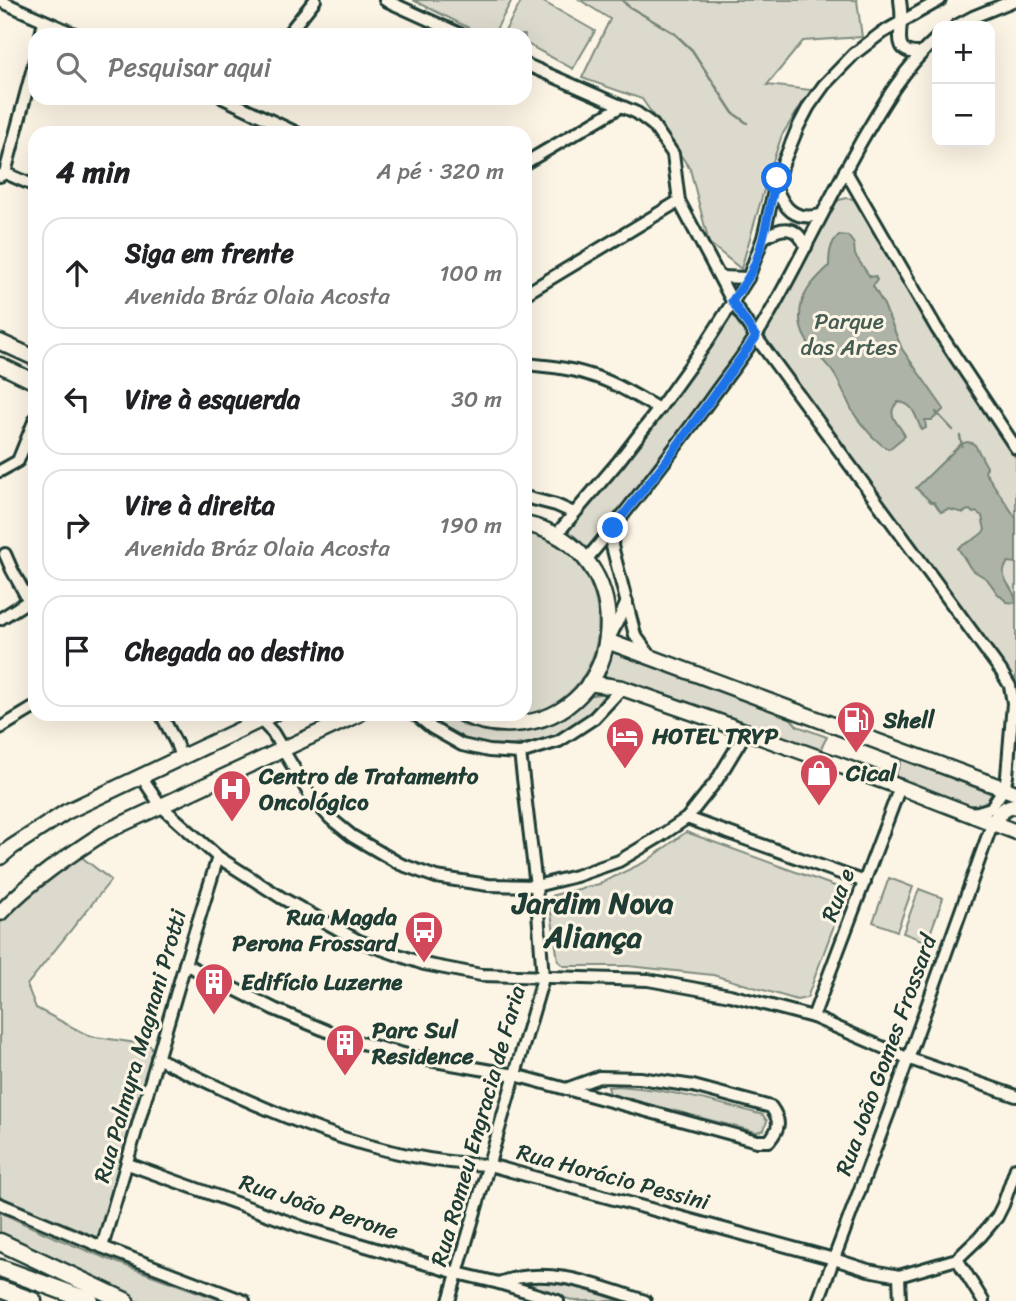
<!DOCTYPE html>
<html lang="pt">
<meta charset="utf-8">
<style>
:root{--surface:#fff;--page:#f6f6f6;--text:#202124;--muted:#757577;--line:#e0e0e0}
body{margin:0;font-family:Sriracha,sans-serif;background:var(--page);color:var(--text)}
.controls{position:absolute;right:21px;top:21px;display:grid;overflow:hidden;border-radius:14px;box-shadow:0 7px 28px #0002}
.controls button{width:63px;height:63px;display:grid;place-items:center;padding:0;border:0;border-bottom:2px solid var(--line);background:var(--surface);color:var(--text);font:35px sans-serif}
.stop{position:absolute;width:21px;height:21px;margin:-16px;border:5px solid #1a73e8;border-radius:50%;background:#fff}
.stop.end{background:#1a73e8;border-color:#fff;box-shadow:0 2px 7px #0008}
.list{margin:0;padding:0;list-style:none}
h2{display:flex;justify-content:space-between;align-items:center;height:91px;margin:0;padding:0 28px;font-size:30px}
h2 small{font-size:23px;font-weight:400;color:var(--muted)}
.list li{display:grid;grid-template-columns:46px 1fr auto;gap:21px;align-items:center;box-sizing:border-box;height:112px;margin:0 14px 14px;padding:0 14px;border:2px solid var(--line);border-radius:21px}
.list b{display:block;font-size:26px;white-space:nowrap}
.list p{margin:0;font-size:23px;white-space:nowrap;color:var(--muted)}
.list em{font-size:23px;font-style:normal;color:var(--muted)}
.icon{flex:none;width:38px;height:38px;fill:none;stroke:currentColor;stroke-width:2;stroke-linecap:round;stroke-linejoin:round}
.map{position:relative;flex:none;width:1016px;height:1301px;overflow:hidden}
.search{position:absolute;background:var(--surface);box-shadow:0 7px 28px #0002;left:28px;top:28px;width:504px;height:77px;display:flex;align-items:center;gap:18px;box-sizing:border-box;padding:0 24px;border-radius:21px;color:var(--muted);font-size:26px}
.panel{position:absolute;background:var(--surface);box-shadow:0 7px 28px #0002;left:28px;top:126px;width:504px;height:595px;border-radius:21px}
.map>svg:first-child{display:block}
.green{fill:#dcdacc;stroke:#7e8c80;stroke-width:2}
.water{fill:#aeb3a7;stroke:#758479;stroke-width:2}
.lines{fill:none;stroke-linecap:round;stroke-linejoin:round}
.stream{stroke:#758479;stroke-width:2.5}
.minor-casing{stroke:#1f3d34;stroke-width:16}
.major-casing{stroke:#1f3d34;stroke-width:19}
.highway-casing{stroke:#1f3d34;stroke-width:21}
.minor{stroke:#fcf5e5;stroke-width:10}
.major{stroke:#fcf5e5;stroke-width:14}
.highway{stroke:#fcf5e5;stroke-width:16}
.route{stroke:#1a73e8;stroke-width:9}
.labels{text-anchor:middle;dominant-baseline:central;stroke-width:6;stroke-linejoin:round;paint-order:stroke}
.park-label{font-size:23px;fill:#455c52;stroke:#fcf5e5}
.poi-label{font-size:23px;font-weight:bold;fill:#1f3d34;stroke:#fcf5e5;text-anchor:start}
.street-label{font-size:23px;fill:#1f3d34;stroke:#fcf5e5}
.district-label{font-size:30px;font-weight:bold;fill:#1f3d34;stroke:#fcf5e5}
</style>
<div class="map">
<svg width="1016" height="1301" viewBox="0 0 1016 1301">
<rect width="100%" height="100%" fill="#fcf5e5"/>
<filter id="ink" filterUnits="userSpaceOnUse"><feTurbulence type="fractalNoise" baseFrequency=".0143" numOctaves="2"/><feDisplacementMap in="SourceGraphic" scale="14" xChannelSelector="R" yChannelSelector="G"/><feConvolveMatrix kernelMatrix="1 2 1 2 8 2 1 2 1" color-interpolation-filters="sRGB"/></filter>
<g filter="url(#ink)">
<g class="green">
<path d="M413 0H512L493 35H483Z"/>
<path d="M522 0H540L595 31 573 69 525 43V35H511L505 31Z"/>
<path d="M580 0H857L862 37 803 41 767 85 811 90 782 135 768 176 741 269 709 243 690 169 642 99 582 78 610 19Z"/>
<path d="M847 198 853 199 861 203 931 329 1016 458V686L1007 668 879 498 765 342V333L834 204 839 200Z"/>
<path d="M732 301 756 337 588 552 562 528 659 409Z"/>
<path d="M525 532C533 534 543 537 550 541 623 580 611 692 531 714 515 718 499 717 483 715L480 714H525Z"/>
<path d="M612 652 788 715 797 726 827 737 819 752 603 675Z"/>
<path d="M605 693C586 725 550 742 514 745 507 745 499 747 492 746 467 742 443 730 423 714H446L465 726 495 733 526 731 555 721 574 709 588 696Z"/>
<path d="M902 759 992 794 985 814 894 779Z"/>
<path d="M686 832 840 888 846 893 807 998 797 1000 713 975 628 966H564L558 961 549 899 554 895 599 884 647 861Z"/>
<path d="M75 852 111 880 27 985 36 1008 89 1036 150 1045 157 1058 102 1247 0 1198V913Z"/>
<path d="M889 878 913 887 897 931 873 922Z"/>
<path d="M919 889 943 898 927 942 903 933Z"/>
<path d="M618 1086C668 1089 715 1102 763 1115L767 1121 764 1130 756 1132 610 1094 608 1087Z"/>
<path d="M0 1212C72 1248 148 1274 223 1301H134L0 1237Z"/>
<path d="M535 1281C565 1283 593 1292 621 1301H575L532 1288 529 1282Z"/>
</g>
<g class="water">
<path d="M839 235 848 236 854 244 855 255 870 277 875 276 877 280 873 286 884 305 902 349 944 409 932 420H925L926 428 922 430C915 418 915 403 898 402 884 415 900 424 905 436L889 449C882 447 878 441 872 436 865 428 857 420 852 410 845 397 841 383 832 371 818 353 799 340 800 316 800 293 814 281 829 266 829 254 830 243 839 235Z"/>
<path d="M967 442 972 443 975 445 987 467 985 472 1016 518V563L1008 562C995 581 1016 585 1016 603L1007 602 998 594 987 579 971 569 958 548C967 542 977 540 985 530L982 516 976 512 973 513 970 510 966 511 964 513 948 509 941 512 934 502H931L916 488 961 444Z"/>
</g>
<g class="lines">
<g class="stream">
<path d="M622 0 628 6 674 33 692 50 733 113 747 123"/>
<path d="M936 412 953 430"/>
<path d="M960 436 962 446"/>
</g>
<g class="minor-casing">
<g id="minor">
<path d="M385 0 462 35"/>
<path d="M900 0C901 7 902 15 901 23 899 41 897 54 921 53"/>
<path d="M0 1 77 35"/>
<path d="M956 26 973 17 1015 0"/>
<path d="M41 35 44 21"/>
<path d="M287 35 315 0"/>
<path d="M525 64 637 113 653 125 673 154 679 201 732 301 756 337 1001 671 1010 686 1013 703 1007 776 1004 788 991 808 978 812 968 813"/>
<path d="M223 98 297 133"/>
<path d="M525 163 620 107"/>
<path d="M845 170 937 329 1016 448"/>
<path d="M5 173 35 186"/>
<path d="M0 176 5 173 35 60"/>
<path d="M775 185C784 209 794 221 821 215"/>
<path d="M763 238C782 226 796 224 806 247"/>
<path d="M720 277 748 278"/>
<path d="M525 294 679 201"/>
<path d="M525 364C547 366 569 368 590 375 615 382 637 397 659 409"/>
<path d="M0 471 18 461 35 419"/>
<path d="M525 497 556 505 574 513"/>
<path d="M613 528 612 546 635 635 651 657"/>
<path d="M556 535 618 462 659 409 707 342 748 278 763 238 777 178 798 127 809 106 824 85 854 54 880 34 940 0"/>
<path d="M5 554 12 570 29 601"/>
<path d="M586 560C630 508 670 455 710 400 729 373 751 347 767 318 801 259 829 198 862 140 884 102 905 67 937 38"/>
<path d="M0 619 33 598"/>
<path d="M609 639 627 602"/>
<path d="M161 714 176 743 181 757"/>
<path d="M255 714 273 733 311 797 330 818 352 836 400 864 436 877 488 885 536 886 576 876 619 861 659 837 687 818 717 780 746 732"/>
<path d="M415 714 432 728 462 745 489 751 520 753 559 741 594 718 622 688"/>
<path d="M0 728 35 707"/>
<path d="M141 776 161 806 218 857 282 898 359 941 424 964 481 975 648 980 730 995 813 1017 907 1058 1016 1096"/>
<path d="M687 818 865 882"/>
<path d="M185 964 274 1009 346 1039 423 1059 515 1075 757 1141H769C780 1128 781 1121 771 1107L693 1086 640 1078 599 1077 566 1089"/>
<path d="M813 1017 900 787"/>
<path d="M157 1058C263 1109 369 1161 489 1165L834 1259 868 1270 899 1276 957 1259 980 1237 997 1217 1003 1205 1016 1168"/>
<path d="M128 1164 305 1228 457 1273 499 1283 558 1301"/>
<path d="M0 1204 102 1247 244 1301"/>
<path d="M102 1247 185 964 218 857"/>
<path d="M957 1259 983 1301"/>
<path d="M899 1276 900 1301"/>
<path d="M499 1283C547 1264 599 1286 645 1301"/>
<path d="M449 1301 543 978 536 886 520 753"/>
<path d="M818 1301 889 1112 992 824"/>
</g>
</g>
<g class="major-casing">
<g id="major">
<path d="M0 342 35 358"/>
<path d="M0 365 35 382"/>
<path d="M607 641 1016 793"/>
<path d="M589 683 622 688 711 719 900 787 1016 832"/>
<path d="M462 714C478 722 495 725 513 724 631 718 643 548 525 524"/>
<path d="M992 824C999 815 1004 806 1016 806"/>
<path d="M0 857 12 847 66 812 273 714"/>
<path d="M0 913C30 881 68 856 105 832L359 714"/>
</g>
</g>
<g class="highway-casing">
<g id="highway">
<path d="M0 1242 125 1301"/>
<path d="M0 1268 90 1301"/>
<path d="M0 1289 33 1301"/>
</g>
</g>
<use href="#minor" class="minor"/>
<use href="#major" class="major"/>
<use href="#highway" class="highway"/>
</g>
</g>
<g class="lines" filter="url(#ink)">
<path class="route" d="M613 528 669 457 756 337 732 301C737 294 743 286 748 278 765 248 767 211 777 178"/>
</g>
<defs>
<g id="fuel-pin" transform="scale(2.0125)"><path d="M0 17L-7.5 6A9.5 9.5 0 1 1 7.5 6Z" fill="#d1495b" stroke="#fcf5e5"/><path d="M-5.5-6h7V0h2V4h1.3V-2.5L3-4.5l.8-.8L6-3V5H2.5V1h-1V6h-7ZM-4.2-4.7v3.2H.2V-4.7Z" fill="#fff"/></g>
<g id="hotel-pin" transform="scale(2.0125)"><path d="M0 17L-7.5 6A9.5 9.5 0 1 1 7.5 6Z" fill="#d1495b" stroke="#fcf5e5"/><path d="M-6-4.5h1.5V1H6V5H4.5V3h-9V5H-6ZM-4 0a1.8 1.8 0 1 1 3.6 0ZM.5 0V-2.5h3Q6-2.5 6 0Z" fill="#fff"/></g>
<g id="shop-pin" transform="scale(2.0125)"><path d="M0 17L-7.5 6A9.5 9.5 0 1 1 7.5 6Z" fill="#d1495b" stroke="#fcf5e5"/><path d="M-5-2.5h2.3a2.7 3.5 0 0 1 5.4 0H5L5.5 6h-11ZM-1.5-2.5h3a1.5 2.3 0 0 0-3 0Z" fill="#fff"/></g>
<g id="hospital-pin" transform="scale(2.0125)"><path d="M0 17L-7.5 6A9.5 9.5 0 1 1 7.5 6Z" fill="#d1495b" stroke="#fcf5e5"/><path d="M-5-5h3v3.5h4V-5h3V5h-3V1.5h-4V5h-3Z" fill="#fff"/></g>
<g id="bus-pin" transform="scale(2.0125)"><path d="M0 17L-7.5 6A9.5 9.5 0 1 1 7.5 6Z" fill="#d1495b" stroke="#fcf5e5"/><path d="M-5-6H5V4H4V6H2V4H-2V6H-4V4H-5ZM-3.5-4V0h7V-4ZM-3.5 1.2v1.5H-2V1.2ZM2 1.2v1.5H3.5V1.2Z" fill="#fff"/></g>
<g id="building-pin" transform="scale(2.0125)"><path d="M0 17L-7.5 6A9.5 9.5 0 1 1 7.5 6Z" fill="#d1495b" stroke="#fcf5e5"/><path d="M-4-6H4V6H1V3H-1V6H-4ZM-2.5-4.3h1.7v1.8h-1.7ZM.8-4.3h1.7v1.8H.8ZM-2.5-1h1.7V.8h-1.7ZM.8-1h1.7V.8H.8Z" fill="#fff"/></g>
</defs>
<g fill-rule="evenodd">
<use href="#fuel-pin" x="856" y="720"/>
<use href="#hotel-pin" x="625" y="736"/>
<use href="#shop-pin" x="819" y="773"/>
<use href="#hospital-pin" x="232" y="789"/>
<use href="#bus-pin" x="424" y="930"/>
<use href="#building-pin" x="214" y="982"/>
<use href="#building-pin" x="345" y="1043"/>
</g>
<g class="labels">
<g class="park-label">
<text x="849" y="321">Parque<tspan x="849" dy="26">das Artes</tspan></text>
</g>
<g class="poi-label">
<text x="883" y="720">Shell</text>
<text x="652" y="736">HOTEL TRYP</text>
<text x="846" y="773">Cical</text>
<text x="259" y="776">Centro de Tratamento<tspan x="259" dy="26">Oncológico</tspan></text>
<text x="397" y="917" text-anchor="end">Rua Magda<tspan x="397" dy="26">Perona Frossard</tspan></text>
<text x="241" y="982">Edifício Luzerne</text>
<text x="372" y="1030">Parc Sul<tspan x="372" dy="26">Residence</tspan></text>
</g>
<g class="street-label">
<text transform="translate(838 895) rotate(-69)">Rua e</text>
<text transform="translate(140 1046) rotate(-74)">Rua Palmyra Magnani Protti</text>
<text transform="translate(886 1055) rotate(-70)">Rua João Gomes Frossard</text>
<text transform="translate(478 1126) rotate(-74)">Rua Romeu Engracia de Faria</text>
<text transform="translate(613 1177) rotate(15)">Rua Horácio Pessini</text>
<text transform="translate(319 1207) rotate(18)">Rua João Perone</text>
</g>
<g class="district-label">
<text x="593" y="903">Jardim Nova<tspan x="593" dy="34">Aliança</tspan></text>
</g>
</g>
</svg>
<div class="controls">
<button>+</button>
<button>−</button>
</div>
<div class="stop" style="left:777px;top:178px"></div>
<div class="stop end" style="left:613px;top:528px"></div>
<div class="search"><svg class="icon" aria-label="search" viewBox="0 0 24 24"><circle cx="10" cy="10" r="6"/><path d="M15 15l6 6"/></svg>Pesquisar aqui</div>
<section class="panel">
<h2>4 min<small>A pé · 320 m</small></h2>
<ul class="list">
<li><svg class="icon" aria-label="ahead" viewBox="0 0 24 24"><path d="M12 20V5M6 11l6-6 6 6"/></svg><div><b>Siga em frente</b><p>Avenida Bráz Olaia Acosta</p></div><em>100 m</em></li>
<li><svg class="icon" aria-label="left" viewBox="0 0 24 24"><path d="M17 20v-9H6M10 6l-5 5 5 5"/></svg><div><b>Vire à esquerda</b></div><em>30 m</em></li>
<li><svg class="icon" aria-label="right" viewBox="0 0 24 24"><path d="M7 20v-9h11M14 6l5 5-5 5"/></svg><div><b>Vire à direita</b><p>Avenida Bráz Olaia Acosta</p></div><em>190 m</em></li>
<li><svg class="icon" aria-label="arrive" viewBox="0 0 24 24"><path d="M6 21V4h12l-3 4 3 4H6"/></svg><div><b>Chegada ao destino</b></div></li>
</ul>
</section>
</div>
